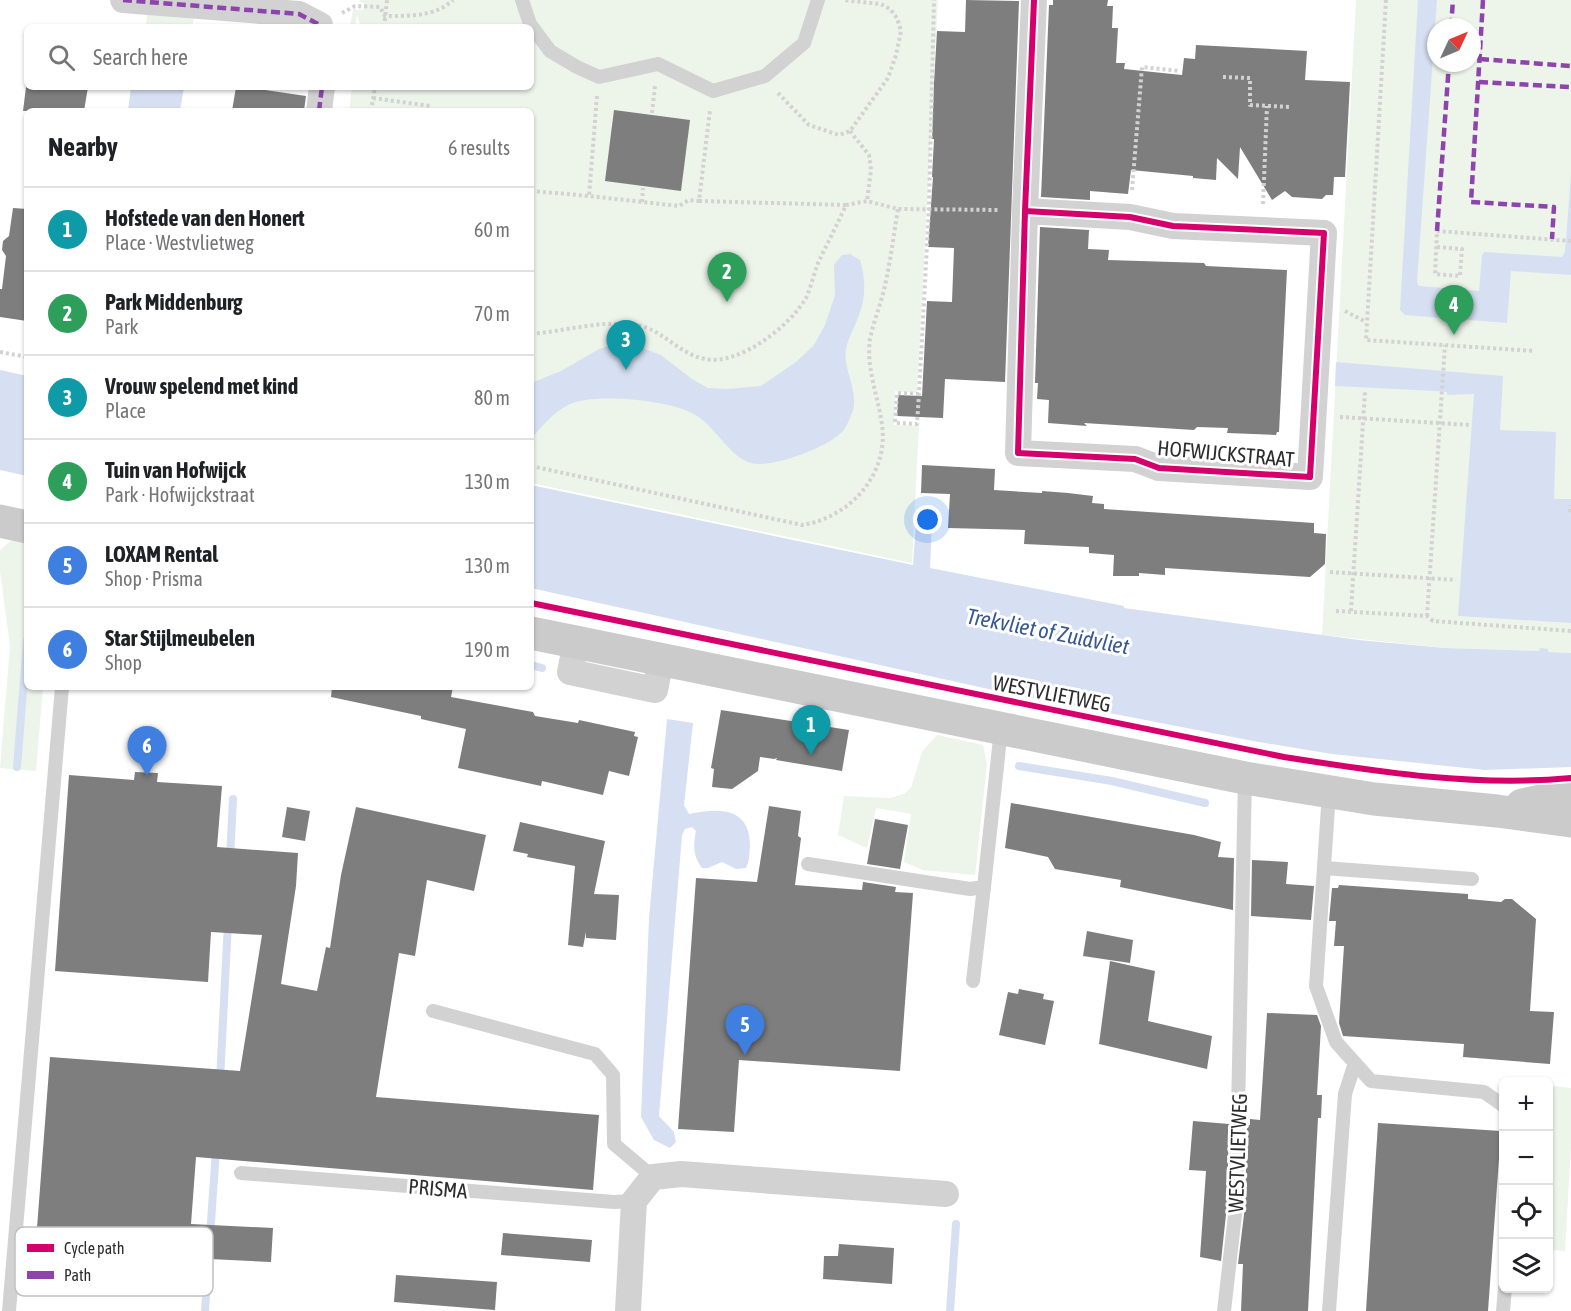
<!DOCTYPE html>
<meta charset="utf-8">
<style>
:root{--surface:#fff;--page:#f6f6f6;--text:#202124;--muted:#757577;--line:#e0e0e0;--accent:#111827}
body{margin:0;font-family:"Asap Condensed",sans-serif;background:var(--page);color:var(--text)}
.controls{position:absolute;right:18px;bottom:18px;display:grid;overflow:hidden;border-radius:9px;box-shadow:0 2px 4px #0004}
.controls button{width:54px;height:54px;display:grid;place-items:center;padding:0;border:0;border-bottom:2px solid var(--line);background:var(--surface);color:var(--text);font:30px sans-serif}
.compass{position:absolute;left:1427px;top:18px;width:54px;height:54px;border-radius:50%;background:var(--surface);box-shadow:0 2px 4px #0004;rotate:46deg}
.you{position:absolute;left:928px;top:520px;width:21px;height:21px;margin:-15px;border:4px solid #fff;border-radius:50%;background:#1a73e8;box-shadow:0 0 0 9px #1a73e833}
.badge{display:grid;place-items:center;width:39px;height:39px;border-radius:50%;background:var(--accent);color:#fff;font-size:20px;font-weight:700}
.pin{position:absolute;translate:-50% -50px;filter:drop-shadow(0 2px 3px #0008)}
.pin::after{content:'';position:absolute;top:32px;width:21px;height:18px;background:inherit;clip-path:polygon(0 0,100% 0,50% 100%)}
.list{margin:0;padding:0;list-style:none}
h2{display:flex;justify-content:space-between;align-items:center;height:78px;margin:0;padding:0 24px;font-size:26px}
h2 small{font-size:20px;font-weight:400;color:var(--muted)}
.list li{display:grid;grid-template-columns:39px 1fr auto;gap:18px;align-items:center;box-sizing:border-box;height:84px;padding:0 24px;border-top:2px solid var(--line)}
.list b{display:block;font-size:22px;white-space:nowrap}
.list p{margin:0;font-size:20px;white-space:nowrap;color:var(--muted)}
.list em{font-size:20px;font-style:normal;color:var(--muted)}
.icon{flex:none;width:33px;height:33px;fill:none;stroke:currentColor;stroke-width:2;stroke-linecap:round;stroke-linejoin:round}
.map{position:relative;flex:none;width:1571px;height:1311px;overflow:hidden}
.search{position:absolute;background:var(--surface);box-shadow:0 2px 4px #0004;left:24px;top:24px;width:510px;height:66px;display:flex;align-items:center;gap:15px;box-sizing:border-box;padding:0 21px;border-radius:9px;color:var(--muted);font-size:22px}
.panel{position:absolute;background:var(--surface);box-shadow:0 2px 4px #0004;left:24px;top:108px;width:510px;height:582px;border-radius:9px}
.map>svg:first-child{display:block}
.green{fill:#edf4ea;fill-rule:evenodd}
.water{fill:#d6e0f2}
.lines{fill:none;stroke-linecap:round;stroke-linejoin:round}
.stream{stroke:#d6e0f2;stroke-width:8}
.building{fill:#7e7e7e}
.path{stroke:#d2d2d2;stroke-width:4;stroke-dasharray:3 3;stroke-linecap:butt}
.lane{stroke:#d2d2d2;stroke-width:14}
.street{stroke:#d2d2d2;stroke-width:26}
.secondary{stroke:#cbcbcb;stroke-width:33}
.quiet{stroke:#8e44ad;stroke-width:4.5;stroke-dasharray:9 4.5;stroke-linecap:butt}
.cycleway-casing{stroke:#fff;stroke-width:10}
.cycleway{stroke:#d6006c;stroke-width:6}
.labels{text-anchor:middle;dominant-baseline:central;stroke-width:6;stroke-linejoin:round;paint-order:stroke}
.street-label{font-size:21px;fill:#2d2d2d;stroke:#fff}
.water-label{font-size:22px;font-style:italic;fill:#375893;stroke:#fff}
.key{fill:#fff;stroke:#c0c0c0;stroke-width:1.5}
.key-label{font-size:16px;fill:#2d2d2d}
</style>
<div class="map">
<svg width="1571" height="1311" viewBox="0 0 1571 1311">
<rect width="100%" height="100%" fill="#fff"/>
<g class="green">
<path d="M360 0H938L917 393 895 391 894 425 919 426 912 563 531 483V111H349L352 87H531V27H361L357 15 355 27H350L353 9 363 10 364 3 360 2Z"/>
<path d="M1356 0H1571V653L1548 652 1540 649V651L1445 648 1322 635ZM1436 27H1472V63H1436Z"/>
<path d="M147 13 194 16 192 27 146 25Z"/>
<path d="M13 539 27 542V687H43L36 771 0 768 10 646 0 571V550Z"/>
<path d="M937 735 983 745 987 764 975 875 923 870 904 862 911 814 876 808 867 848 838 835 844 796 890 798 904 794 911 788 922 752Z"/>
<path d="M1552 1086 1571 1088V1148L1565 1251 1549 1250 1548 1140Z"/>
</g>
<g class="water">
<path d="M1418 0H1437L1417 282 1419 286 1479 291 1482 256 1484 252 1562 257 1565 252 1571 174V275L1511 271 1507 323 1405 315 1400 310Z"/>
<path d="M131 87H184L180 111H128Z"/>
<path d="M850 254 860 260C866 280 866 298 858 318 853 332 843 345 846 361 848 378 857 392 853 410 851 416 847 426 843 431 829 447 771 469 751 463 731 458 716 428 697 416 674 400 593 392 568 405 553 413 542 426 531 439V383L561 371 599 349 615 344 643 348 661 355 692 379 708 388 727 389 761 386 796 362 814 345 825 325 835 295 834 265 842 255Z"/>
<path d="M1336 362 1503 376 1500 430 1556 432 1554 499H1571V623L1458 616 1474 394 1447 395V392L1436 391 1335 386Z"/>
<path d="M0 370 27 376V476L0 470Z"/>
<path d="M531 485 913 565 916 522 932 523 930 568 1124 606V608L1359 640 1445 648 1539 651 1540 648 1548 649V652L1571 653V767L1485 770 1332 754 1253 741 1002 692 531 588Z"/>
<path d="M667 719 693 723 684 805 689 814C718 808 750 806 750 846 749 855 750 859 746 868L736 869 722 862 708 868H702C693 856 693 846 696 831L692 827 685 829 682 835 659 1116 674 1132 676 1142 670 1148 654 1140 641 1117 649 918Z"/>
</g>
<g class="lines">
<g class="stream">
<path d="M531 665 542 668"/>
<path d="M1019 766 1112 781 1205 803"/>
<path d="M17 767 27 641"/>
<path d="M230 858 233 799"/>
<path d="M220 1080 228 922"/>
<path d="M210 1236 216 1150"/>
<path d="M205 1311 209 1249"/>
<path d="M950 1311 956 1224"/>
</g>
</g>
<g class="building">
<path d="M966 0 1019 1 1005 382 945 379 943 418 897 416 898 395 922 396 927 301 952 302 954 248 928 247 933 177H932L934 139H932L934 83 937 31 965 32Z"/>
<path d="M1053 0H1108L1107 6H1113L1112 28H1118L1116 63H1125L1124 69 1182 75 1184 58 1195 59 1196 45 1307 51 1305 80 1350 82 1345 177H1334L1333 195H1326L1322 199 1292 197 1285 191 1272 200 1240 147 1238 179 1217 158 1216 180 1193 178V176L1131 170 1128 194 1090 191V200L1041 197 1049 5H1053Z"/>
<path d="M26 87H88L84 111H23Z"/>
<path d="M236 87H265V90L306 96 304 111H232Z"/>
<path d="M614 110 690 120 681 191 605 181Z"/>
<path d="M13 208 27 209V321L0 317V289H2L6 256 2 250 3 241 9 236Z"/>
<path d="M1040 227 1089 230 1088 249 1109 250 1108 260 1204 263 1206 266 1287 270 1279 432H1277L1276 435 1227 433 1228 428 1197 427 1194 430 1084 423 1087 426 1048 423 1049 400 1037 399 1038 383H1035Z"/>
<path d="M922 465 995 469 994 490 1042 493V491L1068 493 1093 496 1092 503 1104 504V509L1314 523V533L1326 534 1325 564 1310 577 1165 568V575L1139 573V576H1113L1114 555 1089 553V547L1024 544 1025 530 948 528 950 494 921 493Z"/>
<path d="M332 687H453L451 697 533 712 535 716 578 723 579 720 635 732 634 736 638 737 629 776 609 771 603 795 542 781 541 786 458 768 466 729 421 719V716L331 697Z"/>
<path d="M721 710 849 730 842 771 776 760 777 758 774 759 760 757 758 771 732 789 712 787 714 769 711 768Z"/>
<path d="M135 772 158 773 157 782 222 786 217 847 298 853 296 886 281 984 317 991 326 947 330 948 341 875 356 807 486 835 474 891 427 880 415 956 399 953 376 1097 599 1115 593 1190 196 1157 191 1224 273 1228 271 1262 189 1258V1265L35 1254 50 1057 240 1071 262 935 211 932 208 982 55 971 69 775 134 780Z"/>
<path d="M1011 803 1194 835 1221 842 1218 857 1234 858 1233 910 1120 887 1121 880 1055 869 1048 857 1005 848Z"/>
<path d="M769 806 801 811 798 836 801 838 795 885 862 890 863 882 896 887 895 892 913 893 900 1071 739 1060 734 1132 678 1129 696 878 757 882Z"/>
<path d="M287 807 310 811 305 841 282 837Z"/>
<path d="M875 819 908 825 900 869 867 864Z"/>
<path d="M520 822 605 841 594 894 619 895 616 940 586 938V932L583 947 568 945 575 866 527 857 528 854 513 851Z"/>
<path d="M1252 860 1288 862 1286 884 1314 886 1311 920 1251 916Z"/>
<path d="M1339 885 1468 894V899L1501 902 1505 899H1512L1536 919 1530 1011 1554 1012 1550 1064 1463 1057 1464 1044 1343 1036 1339 1023 1344 946H1334L1336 921H1329L1332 888H1338Z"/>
<path d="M1087 931 1133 940 1130 963 1083 956Z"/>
<path d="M1110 961 1155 971 1148 1021 1212 1036 1207 1069 1099 1044Z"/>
<path d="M1019 989 1044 994 1043 999 1054 1001 1045 1045 999 1035 1008 992 1018 994Z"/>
<path d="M1267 1013 1317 1015 1321 1026 1317 1095H1322L1321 1118H1318L1308 1311H1241L1243 1264H1238L1245 1206 1247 1125H1250V1119L1260 1120Z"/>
<path d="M1193 1121 1229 1124 1227 1205 1221 1261 1200 1257 1206 1171 1189 1170Z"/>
<path d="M1378 1123 1501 1131 1488 1311H1366Z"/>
<path d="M503 1233 592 1240 590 1262 501 1255Z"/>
<path d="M839 1244 894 1248 892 1284 823 1279 824 1256H838Z"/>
<path d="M396 1275 497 1282 495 1310 394 1302Z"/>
</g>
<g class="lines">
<g class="path">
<path d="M1386 0 1366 340 1535 351"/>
<path d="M342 13 355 6 380 7 385 16C409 16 435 17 453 0"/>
<path d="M384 27 387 0"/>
<path d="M1223 77 1250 78V105L1291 107"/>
<path d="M778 93 809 125 839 135 850 131 888 78 896 55 901 31 897 18 890 9 881 4 843 0"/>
<path d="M597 96 589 196 679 206 689 200 699 201 710 110"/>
<path d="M373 98 430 106V111"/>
<path d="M371 111 375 87"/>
<path d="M652 113 655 86"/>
<path d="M850 131 869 155 871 170 867 201"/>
<path d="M1132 190 1142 67 1180 71"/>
<path d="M531 191 589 196"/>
<path d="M699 201 846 205"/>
<path d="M642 202 643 188"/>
<path d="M1263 204 1267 106"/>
<path d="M1437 247 1462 249 1460 276 1435 274 1437 231 1571 241"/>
<path d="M1345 311 1366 322"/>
<path d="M531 334C565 331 601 320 636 325 663 329 678 354 705 359 739 366 790 326 806 298 811 287 814 274 818 263 827 244 837 225 846 205L867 201 898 209 1000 210"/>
<path d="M0 352 27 357"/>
<path d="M919 394 897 393 895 423 917 424 919 394 929 208 934 0"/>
<path d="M1340 417 1471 425"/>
<path d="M531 466 802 525C849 518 889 475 882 425 878 396 866 368 870 339 874 320 882 301 886 281 891 257 894 233 898 209"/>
<path d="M1570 512 1571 505"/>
<path d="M1330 572 1456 580"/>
<path d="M1336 611 1427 616 1433 621 1571 631"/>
<path d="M1351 611 1365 391"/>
<path d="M1427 616 1445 345"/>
</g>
<g class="lane">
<path d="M522 0 530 24 550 51 577 67 599 77 658 64 713 91 765 76 804 43 818 0"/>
<path d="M1329 792 1316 986 1336 1042 1371 1081 1484 1092 1504 1106"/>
<path d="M808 864 970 889 984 887 1001 729"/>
<path d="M1324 868 1472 879"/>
<path d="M973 981 984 887"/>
<path d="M433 1011 595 1054 613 1075 614 1144 653 1177"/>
<path d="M241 1173 614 1202 634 1201"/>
<path d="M9 1311 62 687"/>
<path d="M1224 1311 1236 1206 1245 778"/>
<path d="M1329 1311 1345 1094 1355 1063"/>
<path d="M1503 1311 1505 1288"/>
</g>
<g class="street">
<path d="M123 0 299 14 320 25V27"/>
<path d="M319 111 322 87"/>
<path d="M1025 211 1130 217 1173 226 1324 233 1310 477 1159 468 1135 459 1018 453 1025 211 1034 0"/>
<path d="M576 642 570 672 655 690 661 660"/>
<path d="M628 1311 634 1201 653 1177 681 1174 946 1194"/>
</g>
<g class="secondary">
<path d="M0 521 27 527"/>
<path d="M531 633 1245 778 1374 799 1497 811 1571 821"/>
<path d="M1522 805 1554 798 1571 797"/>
</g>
<g class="quiet">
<path d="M123 0 299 14 320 25V27"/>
<path d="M1483 0 1471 202 1554 207 1552 239"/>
<path d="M1451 27 1453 0"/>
<path d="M1480 59 1570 66"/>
<path d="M1479 82 1569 87"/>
<path d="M319 111 322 87"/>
<path d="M1437 231 1449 63"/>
</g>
<g class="cycleway-casing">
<g id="cycleway">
<path d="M1025 211 1130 217 1173 226 1324 233 1310 477 1159 468 1135 459 1018 453 1025 211 1034 0"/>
<path d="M531 603 1284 757C1379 772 1475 787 1571 778"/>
</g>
</g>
<use href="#cycleway" class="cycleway"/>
</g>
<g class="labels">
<g class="street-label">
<text transform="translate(1226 453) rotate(5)">HOFWIJCKSTRAAT</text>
<text transform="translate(1052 693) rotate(11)">WESTVLIETWEG</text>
<text transform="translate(1237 1153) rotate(-88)">WESTVLIETWEG</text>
<text transform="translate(438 1188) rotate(5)">PRISMA</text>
</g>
<g class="water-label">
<text transform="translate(1048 631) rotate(11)">Trekvliet of Zuidvliet</text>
</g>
</g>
<rect x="15" y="1227" width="198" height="69" rx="9" class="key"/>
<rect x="27" y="1244" width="27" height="8" fill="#d6006c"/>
<rect x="27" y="1271" width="27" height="8" fill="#8e44ad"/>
<g class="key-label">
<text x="64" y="1254">Cycle path</text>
<text x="64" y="1281">Path</text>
</g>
</svg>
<div class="controls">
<button>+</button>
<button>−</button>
<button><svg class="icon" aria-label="locate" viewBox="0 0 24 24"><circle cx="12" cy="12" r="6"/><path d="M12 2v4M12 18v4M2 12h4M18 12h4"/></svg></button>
<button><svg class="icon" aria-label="layers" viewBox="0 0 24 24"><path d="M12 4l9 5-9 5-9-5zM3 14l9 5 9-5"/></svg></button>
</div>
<svg class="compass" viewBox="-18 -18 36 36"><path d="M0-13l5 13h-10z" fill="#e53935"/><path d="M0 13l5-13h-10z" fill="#757577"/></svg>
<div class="you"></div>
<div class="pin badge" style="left:811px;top:755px;background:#0f9aa8">1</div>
<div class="pin badge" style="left:727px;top:302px;background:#2e9e5b">2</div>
<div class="pin badge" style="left:626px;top:370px;background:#0f9aa8">3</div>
<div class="pin badge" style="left:1454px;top:335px;background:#2e9e5b">4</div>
<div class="pin badge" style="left:745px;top:1055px;background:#3f7fe0">5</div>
<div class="pin badge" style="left:147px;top:776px;background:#3f7fe0">6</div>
<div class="search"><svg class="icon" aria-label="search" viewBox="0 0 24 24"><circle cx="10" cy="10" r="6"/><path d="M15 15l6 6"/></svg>Search here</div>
<section class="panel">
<h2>Nearby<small>6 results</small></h2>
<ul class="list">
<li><span class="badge" style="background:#0f9aa8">1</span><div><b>Hofstede van den Honert</b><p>Place · Westvlietweg</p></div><em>60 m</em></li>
<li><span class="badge" style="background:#2e9e5b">2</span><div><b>Park Middenburg</b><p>Park</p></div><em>70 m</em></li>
<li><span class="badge" style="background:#0f9aa8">3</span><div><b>Vrouw spelend met kind</b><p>Place</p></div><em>80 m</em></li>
<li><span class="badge" style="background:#2e9e5b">4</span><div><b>Tuin van Hofwijck</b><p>Park · Hofwijckstraat</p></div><em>130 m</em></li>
<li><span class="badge" style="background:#3f7fe0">5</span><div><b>LOXAM Rental</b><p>Shop · Prisma</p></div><em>130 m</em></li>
<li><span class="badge" style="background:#3f7fe0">6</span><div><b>Star Stijlmeubelen</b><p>Shop</p></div><em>190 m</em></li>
</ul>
</section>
</div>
